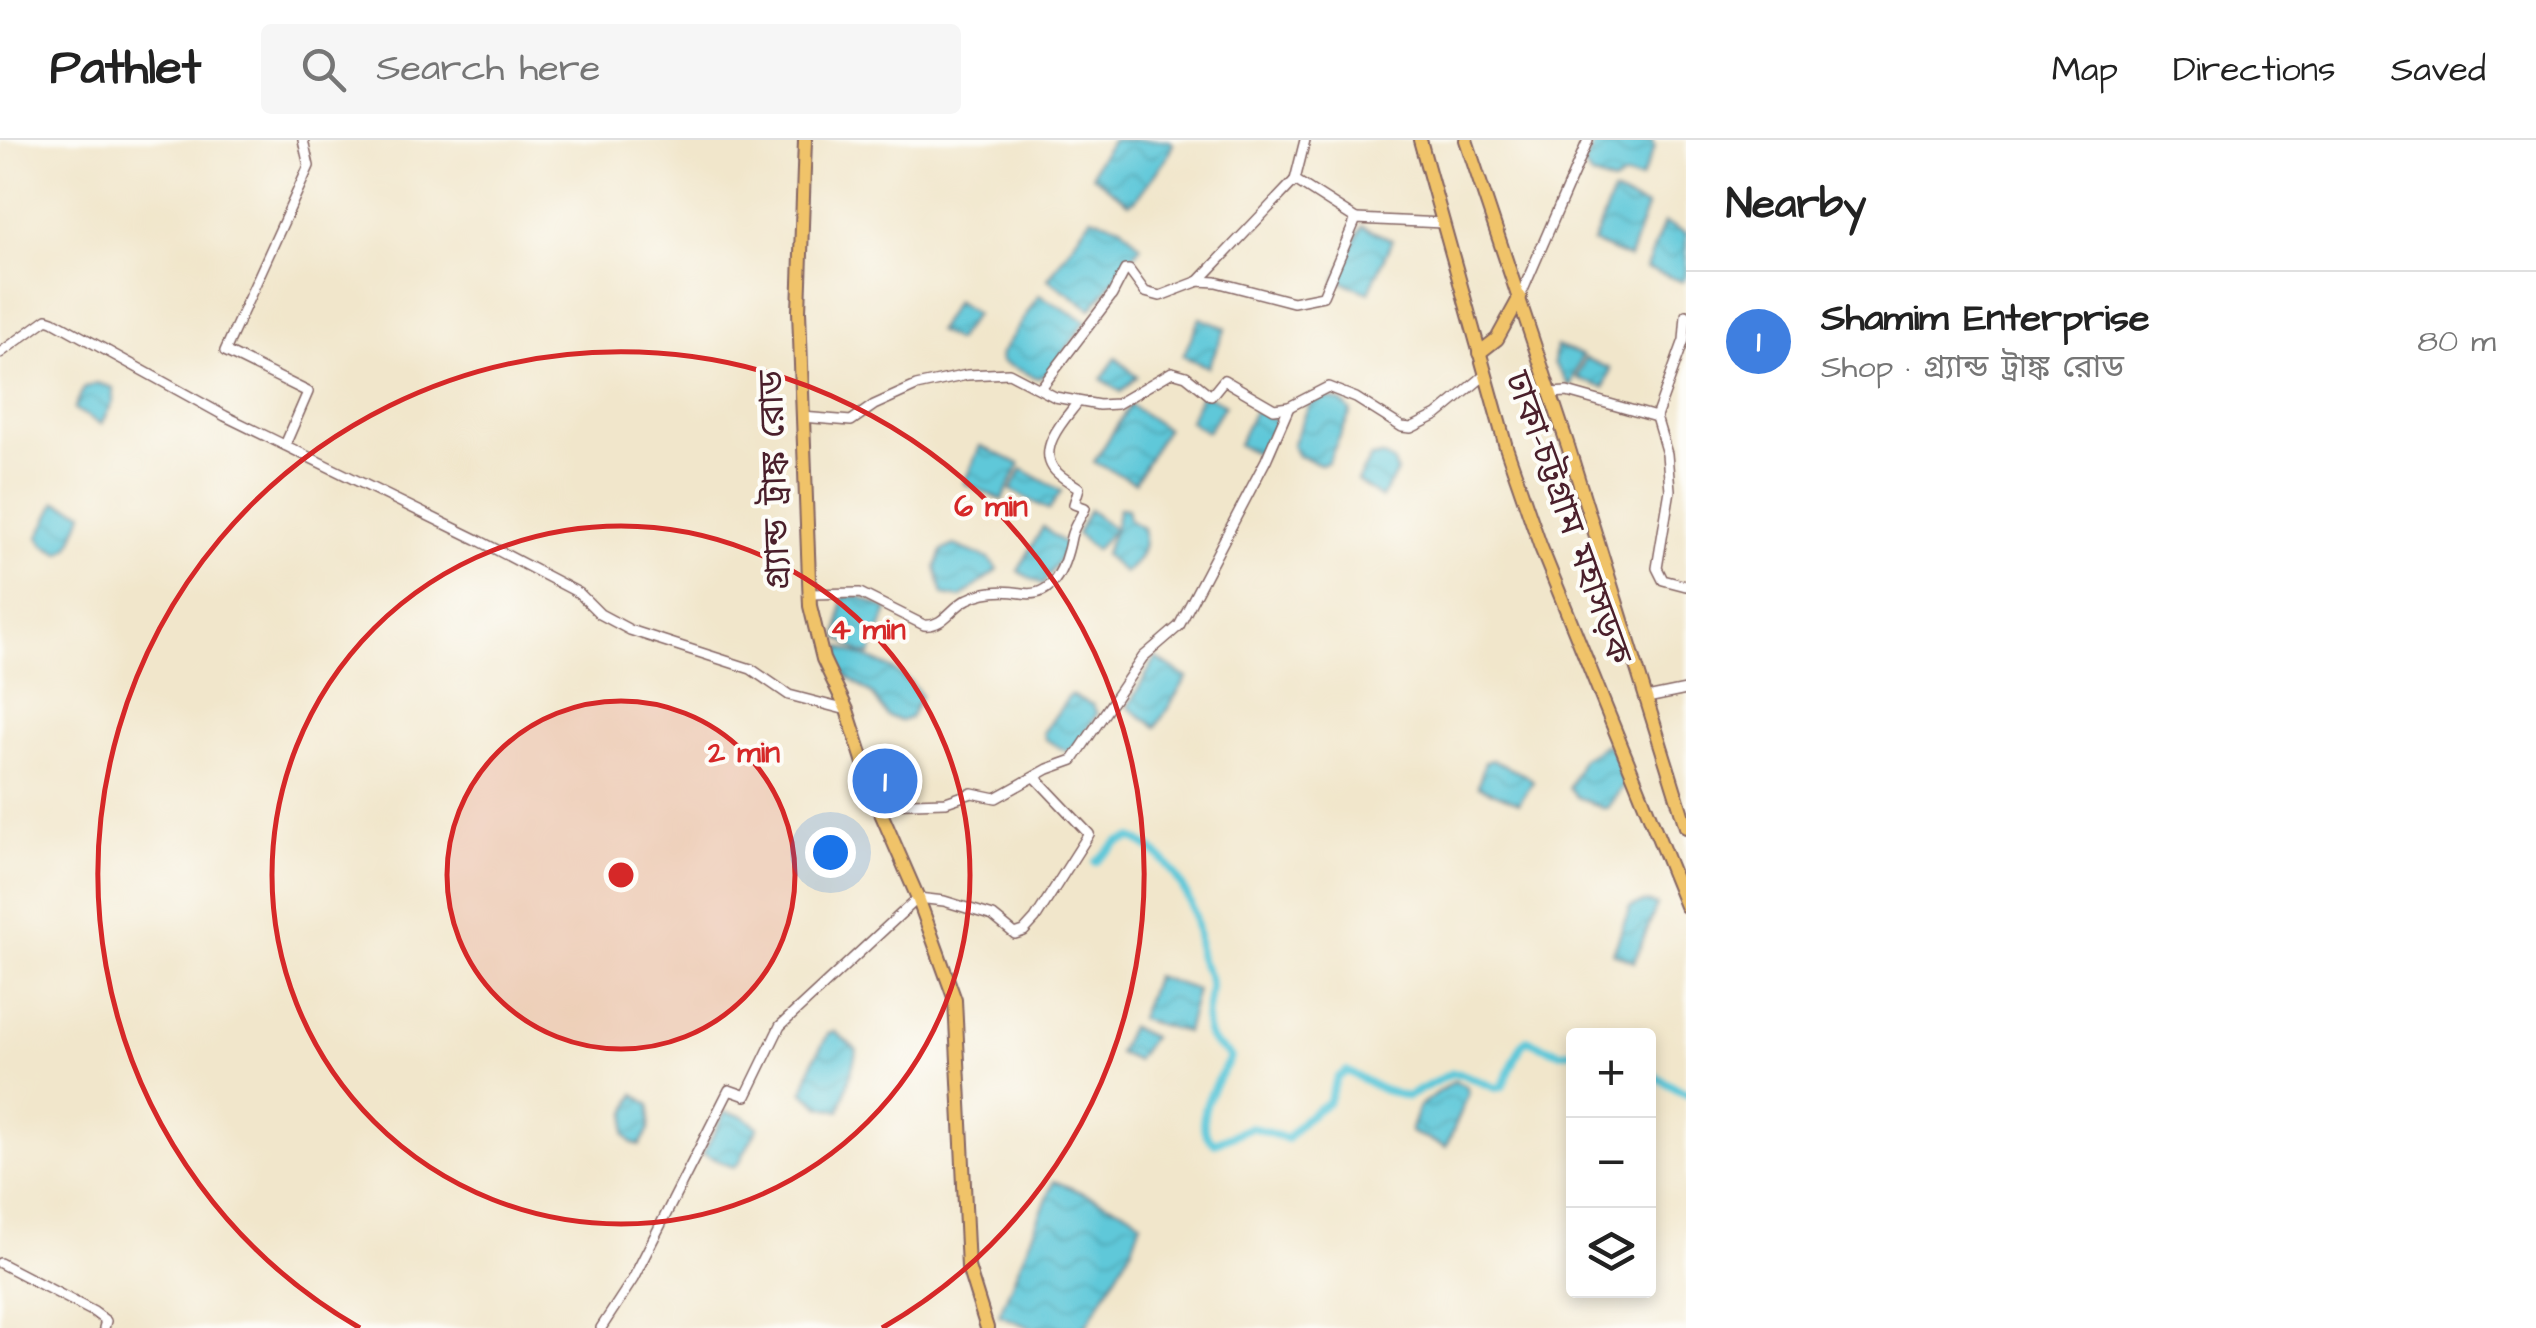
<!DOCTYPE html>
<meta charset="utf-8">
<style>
:root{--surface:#fff;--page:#f6f6f6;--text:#222;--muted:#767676;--line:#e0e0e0;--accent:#0f766e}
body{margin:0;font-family:"Architects Daughter","Noto Sans Bengali",sans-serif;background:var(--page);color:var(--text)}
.controls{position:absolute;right:30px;bottom:30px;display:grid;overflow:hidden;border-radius:10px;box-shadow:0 5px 15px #0003}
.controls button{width:90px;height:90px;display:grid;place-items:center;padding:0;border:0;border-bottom:2px solid var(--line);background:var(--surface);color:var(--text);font:50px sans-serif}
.you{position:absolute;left:830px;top:712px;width:35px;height:35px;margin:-25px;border:8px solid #fff;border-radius:50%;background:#1a73e8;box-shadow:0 0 0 15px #1a73e833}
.badge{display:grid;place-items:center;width:65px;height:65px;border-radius:50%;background:var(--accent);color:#fff;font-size:32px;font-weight:700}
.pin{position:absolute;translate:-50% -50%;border:5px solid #fff;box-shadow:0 2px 10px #0006}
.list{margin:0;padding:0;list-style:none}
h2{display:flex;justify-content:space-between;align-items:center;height:130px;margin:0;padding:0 40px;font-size:42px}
h2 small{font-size:32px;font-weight:400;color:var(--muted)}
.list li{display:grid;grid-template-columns:65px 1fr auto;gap:30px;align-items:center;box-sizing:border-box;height:140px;padding:0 40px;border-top:2px solid var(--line)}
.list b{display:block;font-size:38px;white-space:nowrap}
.list p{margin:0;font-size:32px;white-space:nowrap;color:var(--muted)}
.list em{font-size:32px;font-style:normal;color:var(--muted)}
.icon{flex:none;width:55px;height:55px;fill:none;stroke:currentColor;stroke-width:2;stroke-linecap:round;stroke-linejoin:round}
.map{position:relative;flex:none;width:1686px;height:1188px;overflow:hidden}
header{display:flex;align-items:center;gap:60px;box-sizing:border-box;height:140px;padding:0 50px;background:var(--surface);border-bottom:2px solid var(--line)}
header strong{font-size:48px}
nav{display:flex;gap:55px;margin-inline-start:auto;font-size:35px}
.search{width:700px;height:90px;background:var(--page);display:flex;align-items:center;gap:25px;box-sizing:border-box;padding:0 35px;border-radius:10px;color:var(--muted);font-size:38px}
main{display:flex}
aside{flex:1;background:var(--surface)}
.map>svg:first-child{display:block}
.water{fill:url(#water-waves);stroke:#547482;stroke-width:2.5}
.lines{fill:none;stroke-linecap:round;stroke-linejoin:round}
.canal{stroke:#5ec8d9;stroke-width:8}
.minor-casing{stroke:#846563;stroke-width:12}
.highway-casing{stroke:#846563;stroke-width:16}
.minor{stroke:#fff;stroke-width:9}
.highway{stroke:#f0c369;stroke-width:12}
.ring{fill:none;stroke:#d62828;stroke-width:5}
.labels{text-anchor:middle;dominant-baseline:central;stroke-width:8;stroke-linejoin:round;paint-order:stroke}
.street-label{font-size:35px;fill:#4a1f2b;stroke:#fdfcf7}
.centre{fill:#d62828;stroke:#fdfcf7;stroke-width:5}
.ring-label{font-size:30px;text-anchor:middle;font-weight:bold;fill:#d62828;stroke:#fdfcf7;stroke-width:8;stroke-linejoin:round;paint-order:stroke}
</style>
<header>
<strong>Pathlet</strong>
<div class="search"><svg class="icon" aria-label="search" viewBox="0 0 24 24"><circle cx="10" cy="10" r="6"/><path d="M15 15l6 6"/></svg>Search here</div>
<nav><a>Map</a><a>Directions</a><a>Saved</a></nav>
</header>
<main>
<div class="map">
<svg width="1686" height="1188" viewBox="0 0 1686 1188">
<defs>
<pattern id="water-waves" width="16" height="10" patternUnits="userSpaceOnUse" patternTransform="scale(2.5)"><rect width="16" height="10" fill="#5ec8d9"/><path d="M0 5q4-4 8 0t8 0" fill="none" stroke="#53abba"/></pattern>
</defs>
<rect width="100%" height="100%" fill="#fdfcf7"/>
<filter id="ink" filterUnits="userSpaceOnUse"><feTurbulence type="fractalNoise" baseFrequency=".01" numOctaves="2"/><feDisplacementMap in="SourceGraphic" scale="20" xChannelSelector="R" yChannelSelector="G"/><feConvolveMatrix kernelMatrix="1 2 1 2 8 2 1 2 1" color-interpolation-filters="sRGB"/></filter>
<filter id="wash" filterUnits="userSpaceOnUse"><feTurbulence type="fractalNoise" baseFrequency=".0048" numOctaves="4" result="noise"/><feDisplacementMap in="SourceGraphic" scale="40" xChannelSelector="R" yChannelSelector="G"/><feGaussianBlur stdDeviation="2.25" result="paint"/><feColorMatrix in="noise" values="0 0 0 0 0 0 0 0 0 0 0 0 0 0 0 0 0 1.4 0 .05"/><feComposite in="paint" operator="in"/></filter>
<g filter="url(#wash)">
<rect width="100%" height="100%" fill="#f1e6cb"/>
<g class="water">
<path d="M1113 0H1170L1173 4 1166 19 1135 60 1129 63 1092 35 1096 23Z"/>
<path d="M1596 0H1652L1655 7 1641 39 1625 37 1613 44 1591 36 1584 26Z"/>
<path d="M1613 53 1647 67 1629 118 1593 103Z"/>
<path d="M1091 77 1121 86 1141 106 1091 169 1048 139Z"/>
<path d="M1664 83 1686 93V135L1683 142 1646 128Z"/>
<path d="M1362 86 1392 100 1369 152 1336 140Z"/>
<path d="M1039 155 1086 181 1051 231 1038 238 1001 222 1000 215Z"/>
<path d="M955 161 975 174 956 201 937 191Z"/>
<path d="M1200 178 1226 188 1208 227 1183 216Z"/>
<path d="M1556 206 1582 215 1570 247 1554 223Z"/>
<path d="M1116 218 1137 236 1121 252 1101 239Z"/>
<path d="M1585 218 1611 229 1604 248 1577 238Z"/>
<path d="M97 243 113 248V262L101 284 74 269 84 248Z"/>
<path d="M1202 253 1225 265 1207 292 1189 281Z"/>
<path d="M1323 257 1342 262 1351 272 1328 322 1322 325 1298 316 1292 305 1310 264Z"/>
<path d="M1130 265 1166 289 1135 342 1094 322Z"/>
<path d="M1255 269 1278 282 1262 316 1238 305Z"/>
<path d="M980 306 1020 324 1002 360 964 343Z"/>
<path d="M1383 316 1394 323 1397 332 1381 358 1357 341 1371 317Z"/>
<path d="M1022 329 1061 351 1049 370 1011 350Z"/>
<path d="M56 362 84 372 70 407 61 413 44 405 39 397Z"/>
<path d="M1119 368 1127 369 1129 380 1143 388C1147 407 1140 422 1124 433L1104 415 1115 389 1095 410 1077 394 1089 370 1114 389Z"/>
<path d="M1043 387 1067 406 1043 445 1018 431Z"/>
<path d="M954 405 989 419 998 429 961 458 943 455 936 427 942 411Z"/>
<path d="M858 456 888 470 870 515 861 513 838 497 843 457Z"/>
<path d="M841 507C867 519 907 529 921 556L910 578 901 581 887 576 873 555 845 535 837 518Z"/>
<path d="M1156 518 1187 538 1156 587 1128 567Z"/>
<path d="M1070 555 1093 565 1097 574 1080 601 1068 612 1045 599 1043 593Z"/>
<path d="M1606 604 1612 609 1627 641 1607 668H1603L1577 657 1569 648 1582 619Z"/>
<path d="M1492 620 1527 636 1533 642 1519 663 1478 646 1485 622Z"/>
<path d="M1646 762 1657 765 1634 822 1613 813 1630 767Z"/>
<path d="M1155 836 1197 850 1186 892 1139 879Z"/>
<path d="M1130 887 1152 897 1136 920 1118 913Z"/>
<path d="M834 891 857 910 840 971 820 966 803 952 814 919 829 893Z"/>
<path d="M1454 941 1466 946 1469 953 1446 1007 1410 992 1419 966Z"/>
<path d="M635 954 650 965 649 990 640 1005 632 1003 625 994 627 972Z"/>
<path d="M725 972 743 976 758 987 739 1023 733 1027 703 1014Z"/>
<path d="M1054 1041 1129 1072 1141 1082 1132 1108 1085 1188H1031L999 1175Z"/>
</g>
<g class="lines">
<g class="canal">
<path d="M1096 722 1118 702 1132 698C1166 712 1192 753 1197 790 1199 797 1198 805 1199 813 1200 823 1209 831 1210 842 1211 860 1202 878 1209 896 1213 906 1225 910 1231 917 1219 937 1186 985 1215 1003L1251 987 1287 999 1303 980 1328 962 1337 938 1347 931 1383 950 1407 957 1452 933 1462 934 1496 948 1502 947 1522 904 1527 900 1561 913 1574 911"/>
<path d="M1648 932 1686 954"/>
</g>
</g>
</g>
<g filter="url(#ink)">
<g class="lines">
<g class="minor-casing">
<g id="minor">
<path d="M1305 0 1295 40 1356 79"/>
<path d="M1199 141 1295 40"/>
<path d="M1520 157 1588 0"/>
<path d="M1686 175 1684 200 1656 277 1667 314 1670 350 1657 428 1663 440 1686 446"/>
<path d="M0 213 47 179 53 181 225 276 476 399 579 453 600 474 630 490 751 529 789 555 847 570"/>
<path d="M1041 248 1112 155 1125 130H1129L1145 152 1160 156 1199 141 1216 142 1293 162 1323 156 1356 79 1443 83"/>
<path d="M1551 253 1567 252 1656 277"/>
<path d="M802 277 851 281 874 265 916 246 967 235 1009 233 1055 257 1099 265 1117 264 1172 232 1186 236 1211 256 1224 240 1274 269 1289 267 1328 247 1356 258 1402 287 1411 288 1437 275 1485 235"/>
<path d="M285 305 308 252 225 211 309 26 303 0"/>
<path d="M808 454 860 453 924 485C944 487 951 467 968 459 984 451 1004 450 1022 453 1055 459 1066 423 1071 397 1073 387 1081 377 1085 368L1074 364 1079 348C1071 342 1059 337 1053 328 1038 306 1066 278 1078 262"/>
<path d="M1647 558 1686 550"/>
<path d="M877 664 946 662 972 653 996 658 1048 629 1073 620 1143 517 1179 486 1266 320 1289 267"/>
<path d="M0 1123 94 1172 106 1181 104 1188"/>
<path d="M601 1188 633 1139 729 950 746 956 780 886 918 758 944 761 993 776 1015 794 1024 791 1035 779 1089 694 1035 637"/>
</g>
</g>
<g class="highway-casing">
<g id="highway">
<path d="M805 0 799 171 810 466 823 519 847 570 877 664 918 758 955 860 968 1127 987 1188"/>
<path d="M1420 0 1506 307 1540 405 1686 766"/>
<path d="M1466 0 1568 306 1686 687"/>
<path d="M1479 213 1497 199 1520 157"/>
</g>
</g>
<use href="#minor" class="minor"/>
<use href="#highway" class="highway"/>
</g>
</g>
<circle cx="621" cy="735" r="174" fill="#d62828" fill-opacity=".12"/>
<g class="ring">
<circle cx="621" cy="735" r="174"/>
<circle cx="621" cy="735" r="349"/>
<path d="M360 1188A523 523 0 1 1 882 1188"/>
</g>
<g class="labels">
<g class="street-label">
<text transform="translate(775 340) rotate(-92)">গ্র্যান্ড ট্রাঙ্ক রোড</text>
<text transform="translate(1568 378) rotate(70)">ঢাকা-চট্টগ্রাম মহাসড়ক</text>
</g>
</g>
<circle cx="621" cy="735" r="15" class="centre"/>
<g class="ring-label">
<text x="991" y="376">6 min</text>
<text x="868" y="499">4 min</text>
<text x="744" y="622">2 min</text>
</g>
</svg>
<div class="controls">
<button>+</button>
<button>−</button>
<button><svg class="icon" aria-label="layers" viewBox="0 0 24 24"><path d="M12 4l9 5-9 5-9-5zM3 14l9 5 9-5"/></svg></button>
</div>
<div class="you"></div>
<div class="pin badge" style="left:885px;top:641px;background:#3f7fe0">1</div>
</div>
<aside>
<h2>Nearby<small></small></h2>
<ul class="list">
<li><span class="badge" style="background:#3f7fe0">1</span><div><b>Shamim Enterprise</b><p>Shop · গ্র্যান্ড ট্রাঙ্ক রোড</p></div><em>80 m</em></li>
</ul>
</aside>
</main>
